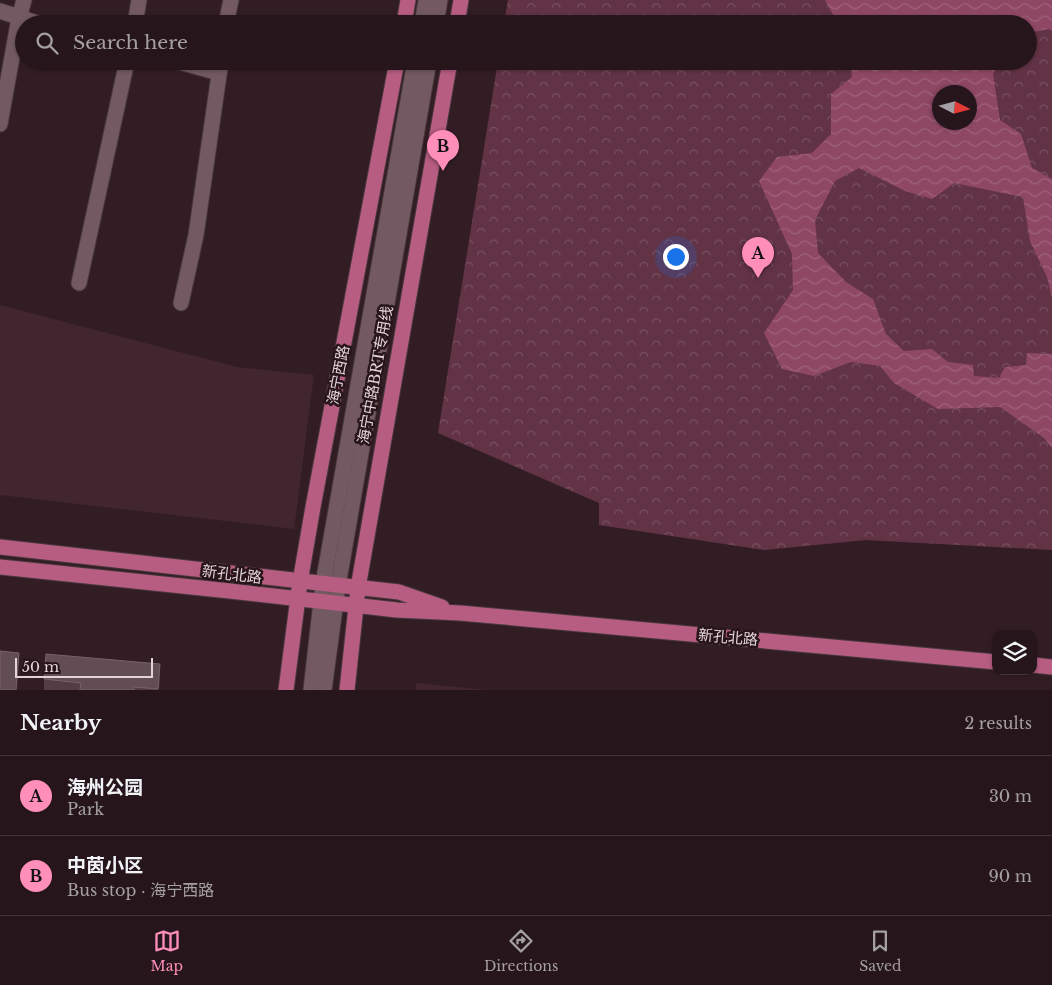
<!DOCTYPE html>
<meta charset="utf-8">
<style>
:root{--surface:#26161c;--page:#2e1f25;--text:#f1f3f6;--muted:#a49fa3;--line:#42353b;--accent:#ff8eb9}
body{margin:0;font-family:"Libre Baskerville","Noto Sans SC",serif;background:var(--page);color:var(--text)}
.controls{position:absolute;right:15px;bottom:15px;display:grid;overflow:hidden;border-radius:10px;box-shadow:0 1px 4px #0004}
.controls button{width:45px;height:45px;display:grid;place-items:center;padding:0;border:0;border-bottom:1px solid var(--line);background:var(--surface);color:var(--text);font:25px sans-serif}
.compass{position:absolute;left:932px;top:85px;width:45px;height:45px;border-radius:50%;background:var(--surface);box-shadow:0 1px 4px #0004;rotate:96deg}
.scale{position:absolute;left:15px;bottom:12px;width:138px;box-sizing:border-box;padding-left:5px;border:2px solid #e2d3d8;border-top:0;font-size:14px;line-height:18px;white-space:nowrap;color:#e2d3d8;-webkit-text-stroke:4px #28141b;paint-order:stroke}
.you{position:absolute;left:675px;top:256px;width:18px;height:18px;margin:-12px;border:4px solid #fff;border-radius:50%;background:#1a73e8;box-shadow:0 0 0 8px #1a73e833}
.badge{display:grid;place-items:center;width:32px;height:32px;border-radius:50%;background:var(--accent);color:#111;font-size:16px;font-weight:700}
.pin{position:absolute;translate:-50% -41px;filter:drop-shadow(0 1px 2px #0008)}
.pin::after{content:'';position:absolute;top:26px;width:18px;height:15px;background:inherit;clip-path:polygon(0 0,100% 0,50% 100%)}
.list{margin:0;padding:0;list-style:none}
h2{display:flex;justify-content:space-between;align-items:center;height:65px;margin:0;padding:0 20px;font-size:21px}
h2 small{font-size:16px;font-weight:400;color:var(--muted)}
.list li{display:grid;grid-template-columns:32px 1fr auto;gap:15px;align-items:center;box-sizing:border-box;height:80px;padding:0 20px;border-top:1px solid var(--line)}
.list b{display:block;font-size:19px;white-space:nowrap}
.list p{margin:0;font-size:16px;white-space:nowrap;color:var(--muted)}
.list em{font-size:16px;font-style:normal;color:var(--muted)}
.icon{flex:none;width:28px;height:28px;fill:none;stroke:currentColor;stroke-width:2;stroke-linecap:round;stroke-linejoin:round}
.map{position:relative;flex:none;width:1052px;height:690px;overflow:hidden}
.search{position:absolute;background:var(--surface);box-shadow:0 1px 4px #0004;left:15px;right:15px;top:15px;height:55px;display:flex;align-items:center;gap:12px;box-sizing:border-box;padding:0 18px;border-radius:28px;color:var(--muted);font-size:19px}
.sheet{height:225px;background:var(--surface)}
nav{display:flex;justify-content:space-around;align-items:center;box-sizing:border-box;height:70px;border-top:1px solid var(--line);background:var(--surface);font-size:14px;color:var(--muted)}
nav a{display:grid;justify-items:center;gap:2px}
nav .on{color:var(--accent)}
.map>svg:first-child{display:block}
.built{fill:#41262f}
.park{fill:url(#park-crowns);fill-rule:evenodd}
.water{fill:url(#water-waves);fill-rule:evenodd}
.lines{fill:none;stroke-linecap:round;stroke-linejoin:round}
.minor-casing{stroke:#49383e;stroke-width:17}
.major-casing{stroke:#49383e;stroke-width:17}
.minor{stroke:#735a62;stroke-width:15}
.major{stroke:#b75d82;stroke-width:15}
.wall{fill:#533c44}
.shaded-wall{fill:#402931}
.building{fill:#624d54;stroke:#766269}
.labels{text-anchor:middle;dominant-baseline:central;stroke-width:5;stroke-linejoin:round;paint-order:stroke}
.street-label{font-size:15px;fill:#e2d3d8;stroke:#28141b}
</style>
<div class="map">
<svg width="1052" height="690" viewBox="0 0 1052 690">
<defs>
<pattern id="park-crowns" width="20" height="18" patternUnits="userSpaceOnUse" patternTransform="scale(1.25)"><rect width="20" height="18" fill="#623345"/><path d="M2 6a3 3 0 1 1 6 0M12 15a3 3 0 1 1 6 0" fill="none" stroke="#78505f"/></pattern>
<pattern id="water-waves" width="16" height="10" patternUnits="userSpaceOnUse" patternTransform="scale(1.25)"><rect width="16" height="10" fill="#8f4864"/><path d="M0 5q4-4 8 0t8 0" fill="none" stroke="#9e6279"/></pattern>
</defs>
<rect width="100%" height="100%" fill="#331d25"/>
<g class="built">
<path d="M0 305 237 367 314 375 294 529 0 495Z"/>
<path d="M416 683 487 690H415Z"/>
</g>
<path class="park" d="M508 0H1052V550L866 540 764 550 599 525V503L438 433 498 61H1028V24H504ZM940 92H970V122H940Z"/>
<g class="water">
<path d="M825 0H1052V31L1049 29 1028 33V24H838Z"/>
<path d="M850 61H1000L993 74 1000 120 1021 134 1032 168 1052 179V298L1047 277 1030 241 1023 197 954 183 932 199 905 191 859 168 835 181 815 220 818 253 846 282 873 299 886 334 904 351 932 349 948 362 973 365 974 376 999 378 1005 367 1026 365 1027 353 1052 354V448L1044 438 1000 407 938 409 894 383 880 366 851 362 814 376 782 369 764 333 793 290 792 254 759 181 777 157 812 153 831 134V94L852 77ZM940 92H970V122H940Z"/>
</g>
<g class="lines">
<g class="minor-casing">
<g id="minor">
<path d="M0 11 40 24"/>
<path d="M135 24 139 0"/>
<path d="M226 24 231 0"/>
<path d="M422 24 426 0"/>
<path d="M436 24 440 0"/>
<path d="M176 61 219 73"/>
<path d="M0 124 19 18 24 0"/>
<path d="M79 283 127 61"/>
<path d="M181 303 196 235 221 61"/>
<path d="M311 690 323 584 415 61"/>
<path d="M324 690 338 586 429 61"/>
</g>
</g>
<g class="major-casing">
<g id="major">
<path d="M404 24 408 0"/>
<path d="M457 24 461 0"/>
<path d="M0 547 399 592 442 607"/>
<path d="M0 567 230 591 397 610 460 613 996 662"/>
<path d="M1033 665 1052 667"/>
<path d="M286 690 300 582 313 507 397 61"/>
<path d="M347 690 358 588 450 61"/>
</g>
</g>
<use href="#minor" class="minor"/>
<use href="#major" class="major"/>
</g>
<path class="wall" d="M160 676 159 690H44V679Z"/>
<g class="shaded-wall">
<path d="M19 653V664L17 690H16Z"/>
<path d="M160 664V676L159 690H158Z"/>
</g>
<g class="building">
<path d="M0 651 19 653 16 690H0Z"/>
<path d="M46 654 160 664 158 689 134 687V690H80L81 683 44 679Z"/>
</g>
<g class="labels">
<g class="street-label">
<text transform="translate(338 375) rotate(-79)">海宁西路</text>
<text transform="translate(375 375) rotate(-80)">海宁中路BRT专用线</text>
<text transform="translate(232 574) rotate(7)">新孔北路</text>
<text transform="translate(728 637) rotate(5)">新孔北路</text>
</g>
</g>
</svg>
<div class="controls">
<button><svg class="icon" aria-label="layers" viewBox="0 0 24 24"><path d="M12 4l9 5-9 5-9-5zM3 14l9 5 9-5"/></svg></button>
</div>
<svg class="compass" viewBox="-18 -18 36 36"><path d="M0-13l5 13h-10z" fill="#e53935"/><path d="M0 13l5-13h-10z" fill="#a49fa3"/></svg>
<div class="scale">50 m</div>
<div class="you"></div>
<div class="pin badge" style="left:758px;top:278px">A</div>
<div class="pin badge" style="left:443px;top:171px">B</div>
<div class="search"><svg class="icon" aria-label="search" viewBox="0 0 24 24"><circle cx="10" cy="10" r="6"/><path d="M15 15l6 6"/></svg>Search here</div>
</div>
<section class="sheet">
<h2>Nearby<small>2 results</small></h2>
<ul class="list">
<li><span class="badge">A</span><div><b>海州公园</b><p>Park</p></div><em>30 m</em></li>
<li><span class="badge">B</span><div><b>中茵小区</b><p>Bus stop · 海宁西路</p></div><em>90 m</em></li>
</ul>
</section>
<nav>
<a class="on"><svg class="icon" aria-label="map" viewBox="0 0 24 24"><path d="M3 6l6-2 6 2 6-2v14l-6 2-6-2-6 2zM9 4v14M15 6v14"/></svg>Map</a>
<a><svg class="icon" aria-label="directions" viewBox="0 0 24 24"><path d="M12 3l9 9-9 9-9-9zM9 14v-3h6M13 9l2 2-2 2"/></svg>Directions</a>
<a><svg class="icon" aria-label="saved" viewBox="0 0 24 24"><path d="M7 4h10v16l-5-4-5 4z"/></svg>Saved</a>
</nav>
